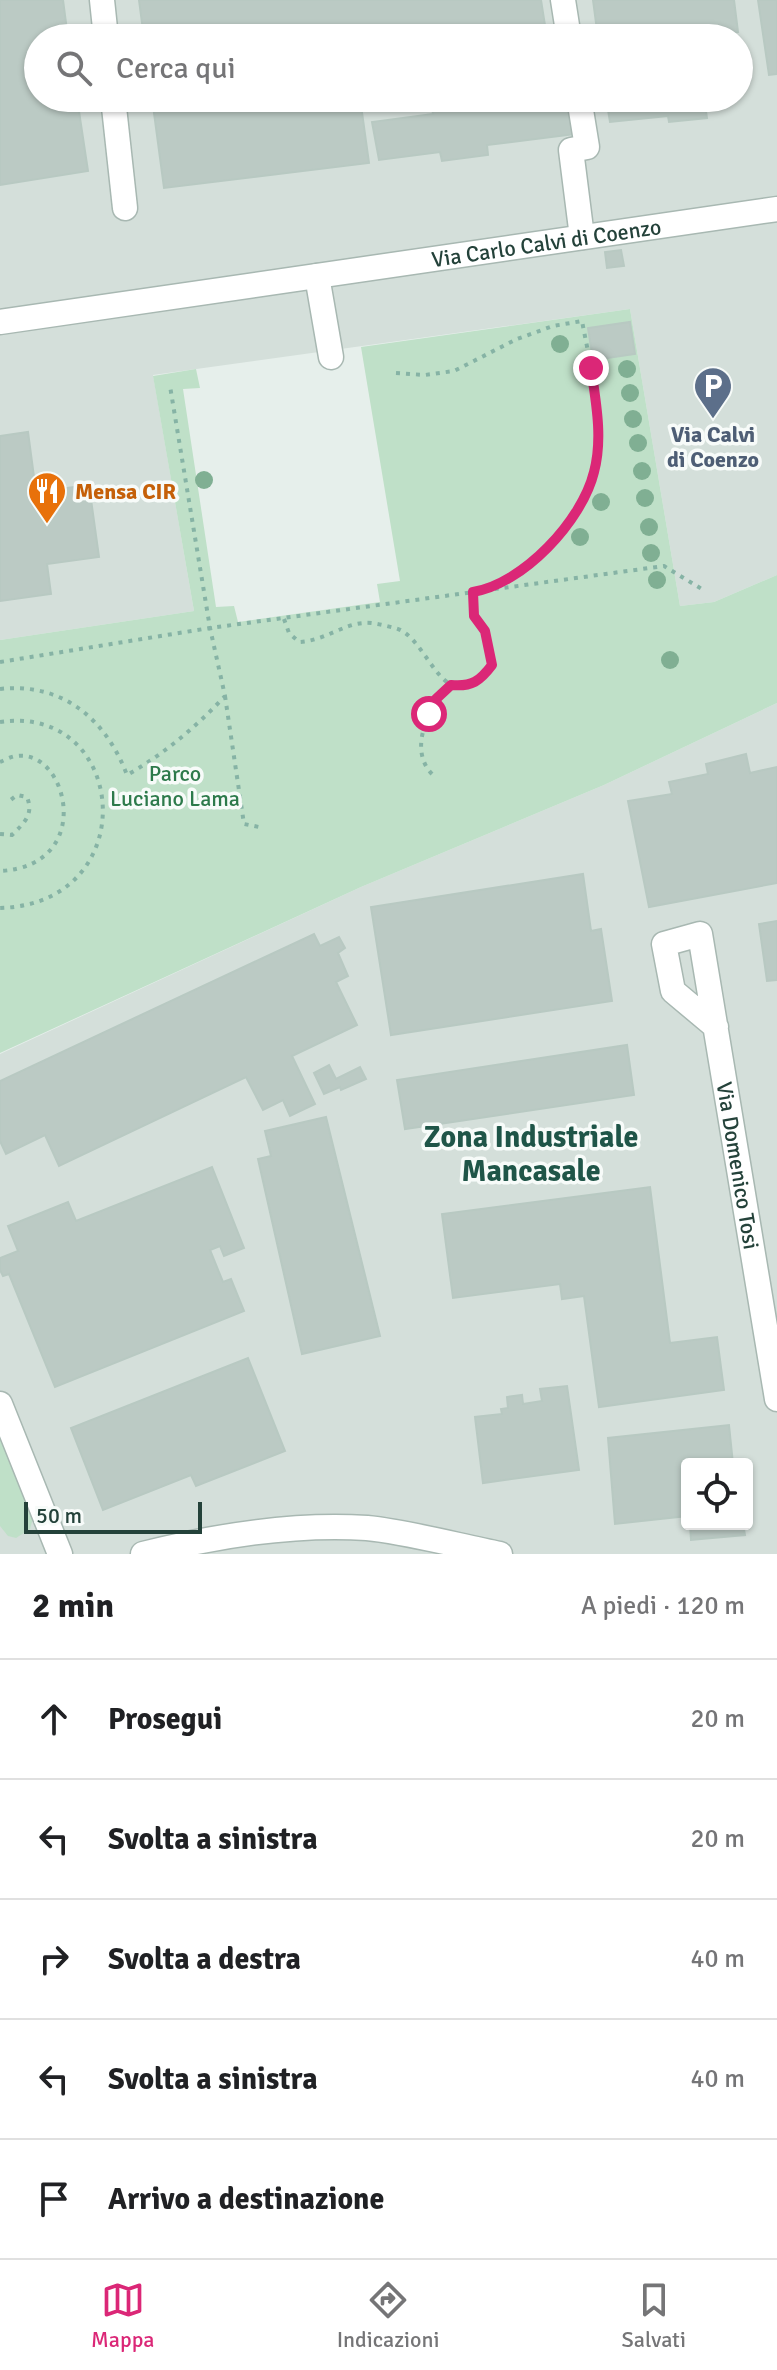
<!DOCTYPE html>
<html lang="it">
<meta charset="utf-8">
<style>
:root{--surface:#fff;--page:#f2f2f2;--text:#202124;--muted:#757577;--line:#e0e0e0;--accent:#db2777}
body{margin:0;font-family:Signika,sans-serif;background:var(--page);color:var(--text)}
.controls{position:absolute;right:24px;bottom:24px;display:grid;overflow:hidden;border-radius:8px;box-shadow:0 2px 6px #0004}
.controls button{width:72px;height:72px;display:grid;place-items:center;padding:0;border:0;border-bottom:2px solid var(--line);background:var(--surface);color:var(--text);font:40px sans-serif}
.scale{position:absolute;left:24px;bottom:20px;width:178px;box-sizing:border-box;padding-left:8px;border:4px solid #24423a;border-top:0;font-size:22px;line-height:28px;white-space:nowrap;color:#24423a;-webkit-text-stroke:6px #f7fbf9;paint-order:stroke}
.stop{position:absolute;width:24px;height:24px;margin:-18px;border:6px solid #db2777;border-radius:50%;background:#fff}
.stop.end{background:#db2777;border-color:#fff;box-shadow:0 2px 8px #0008}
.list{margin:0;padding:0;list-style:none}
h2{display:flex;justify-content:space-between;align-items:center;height:104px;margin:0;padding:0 32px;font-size:34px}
h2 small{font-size:26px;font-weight:400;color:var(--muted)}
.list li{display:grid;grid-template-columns:52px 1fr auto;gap:24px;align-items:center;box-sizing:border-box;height:120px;padding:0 32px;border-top:2px solid var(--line)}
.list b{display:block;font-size:30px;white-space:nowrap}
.list em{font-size:26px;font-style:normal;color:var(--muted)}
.icon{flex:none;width:44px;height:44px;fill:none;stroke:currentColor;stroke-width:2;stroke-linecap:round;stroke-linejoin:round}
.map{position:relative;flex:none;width:777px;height:1554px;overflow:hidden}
.search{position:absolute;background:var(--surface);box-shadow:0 2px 6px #0004;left:24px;right:24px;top:24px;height:88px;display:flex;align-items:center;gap:20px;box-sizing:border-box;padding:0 28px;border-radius:44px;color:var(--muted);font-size:30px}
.sheet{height:704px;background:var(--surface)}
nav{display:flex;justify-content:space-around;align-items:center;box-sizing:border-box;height:112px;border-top:2px solid var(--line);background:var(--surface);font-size:22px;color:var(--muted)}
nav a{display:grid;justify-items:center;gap:4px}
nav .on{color:var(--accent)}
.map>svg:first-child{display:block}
.built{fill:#d4dfda;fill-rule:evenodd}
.green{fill:#bfe0c8}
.building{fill:#bbcac4;stroke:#b8c9c2;stroke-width:2}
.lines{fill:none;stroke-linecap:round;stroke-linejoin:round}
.minor-casing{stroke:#a8b8b2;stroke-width:27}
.path{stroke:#86b3a5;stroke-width:4;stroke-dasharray:4 6;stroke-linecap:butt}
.minor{stroke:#fff;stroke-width:24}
.tree{fill:#80af93}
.route{stroke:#db2777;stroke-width:10}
.labels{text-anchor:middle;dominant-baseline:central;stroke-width:7;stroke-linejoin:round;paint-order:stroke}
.street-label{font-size:22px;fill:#24423a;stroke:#f7fbf9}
.service-label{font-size:22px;font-weight:bold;fill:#4e5e75;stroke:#f7fbf9}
.food-label{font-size:22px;font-weight:bold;fill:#c56008;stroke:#f7fbf9;text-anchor:start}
.park-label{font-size:22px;fill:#2d7a4b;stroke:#f7fbf9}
.district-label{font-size:30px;font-weight:bold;fill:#1f5548;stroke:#f7fbf9}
</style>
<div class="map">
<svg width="777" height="1554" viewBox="0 0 777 1554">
<rect width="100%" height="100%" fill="#e6efeb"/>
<g class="built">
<path d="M0 0H777V575L714 602 680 606 630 309 153 375 194 611 0 640ZM38 38H739V98H38Z"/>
<path d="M777 703V1554H0V1054L361 887 604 785ZM687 1464H747V1524H687Z"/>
</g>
<g class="green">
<path d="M630 309 680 606 714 602 777 575V703L604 785 361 887 0 1053V640L194 611 153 376 196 369 200 388 183 389 216 607 234 606 238 622 380 602 377 584 400 581 361 347Z"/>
<path d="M0 1431 33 1518 30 1529 16 1538 8 1536 0 1526Z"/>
</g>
<g class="building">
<path d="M0 0H63L68 38H38V98H77L88 171 0 185Z"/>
<path d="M139 0H541L547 38H144Z"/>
<path d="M593 0H734L738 32 714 38H598Z"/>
<path d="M758 0H777V74L769 75Z"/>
<path d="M152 98H360L369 163 164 188Z"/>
<path d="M430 98H571L576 134 487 145 488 155 442 161 440 152 379 160 372 122 433 114Z"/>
<path d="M606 98H704L707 118 669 122 668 116 610 122Z"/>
<path d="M621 250 624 266 607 268 605 252Z"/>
<path d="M630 322 635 354 593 360 588 328Z"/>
<path d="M28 432 36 492 89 485 99 557 47 564 51 594 0 601V436Z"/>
<path d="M746 754 750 773 777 767V883L649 907 628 801 672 794 669 782 708 774 706 764Z"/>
<path d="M583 874 591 931 601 929 612 1001 391 1035 371 907Z"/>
<path d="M777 921V980L767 981 759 924Z"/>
<path d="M314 934 320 946 339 937 345 948 338 953 348 976 336 982 357 1025 292 1056 315 1104 290 1116 283 1100 263 1110 246 1077 59 1166 45 1135 6 1154 0 1141V1081Z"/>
<path d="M627 1045 634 1095 405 1129 397 1080Z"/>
<path d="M329 1065 336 1079 360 1067 366 1079 341 1090 340 1087 324 1094 314 1073Z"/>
<path d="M326 1117 380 1336 302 1354 258 1159 271 1156 265 1131Z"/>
<path d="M212 1167 244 1248 224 1256 220 1246 210 1250 223 1282 231 1279 244 1311 55 1387 9 1274 3 1276 0 1270V1258L18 1251 8 1226 68 1202 76 1221Z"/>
<path d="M650 1187 670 1343 717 1337 724 1390 599 1407 584 1296 562 1299 560 1284 453 1298 442 1214Z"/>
<path d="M248 1358 285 1451 196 1486 191 1475 103 1510 71 1428Z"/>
<path d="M567 1386 579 1470 483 1483 475 1417 502 1414 501 1409 508 1408 507 1397 522 1395 523 1404 542 1401 540 1389Z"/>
<path d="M729 1425 733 1464H687V1516L615 1524 608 1438Z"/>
<path d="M690 1524H743L745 1535 691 1540Z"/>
</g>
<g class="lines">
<g class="minor-casing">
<g id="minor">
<path d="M102 0 106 38"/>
<path d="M563 0 569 38"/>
<path d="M113 98 125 208"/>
<path d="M579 98 587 147 571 150 582 237"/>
<path d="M317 276 331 357"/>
<path id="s1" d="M0 322 777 209"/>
<path id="s2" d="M716 1027 673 991 664 944 700 934 777 1399"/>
<path d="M0 1404 60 1554"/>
<path d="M143 1554C215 1536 293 1523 367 1528 408 1532 459 1546 500 1554"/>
</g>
</g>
<g class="path">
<path d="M396 373 425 375 454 371 517 339 553 326 582 321C591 369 605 421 595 470 585 520 534 565 491 587"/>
<path d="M284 619 289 633 299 642C324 641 343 624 364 623 373 622 386 626 395 628 430 636 443 729 492 665L485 631 474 616 473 592"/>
<path d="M0 662 210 628 664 566 705 591"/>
<path d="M0 689C62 682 106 719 127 775 164 754 196 727 225 696L210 628 170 386"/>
<path d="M225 696 244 824 264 828"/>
<path d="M0 722C129 703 145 904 0 908"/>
<path d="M0 762C5 760 12 756 17 756 68 749 96 866 0 871"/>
<path d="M432 774C407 748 430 705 451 685"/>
<path d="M0 834 12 835C24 823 34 815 27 797L17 795 8 802"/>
</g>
<use href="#minor" class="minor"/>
</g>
<g class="tree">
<circle cx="560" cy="344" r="9"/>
<circle cx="627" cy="369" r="9"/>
<circle cx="630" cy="393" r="9"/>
<circle cx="633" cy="419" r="9"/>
<circle cx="638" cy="443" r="9"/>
<circle cx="642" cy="471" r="9"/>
<circle cx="204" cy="480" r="9"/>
<circle cx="645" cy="498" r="9"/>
<circle cx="601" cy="502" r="9"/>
<circle cx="649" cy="527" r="9"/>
<circle cx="580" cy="537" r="9"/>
<circle cx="651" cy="553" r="9"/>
<circle cx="657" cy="580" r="9"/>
<circle cx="670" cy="660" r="9"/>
</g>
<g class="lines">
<path class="route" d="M429 714 436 699 451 685C472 687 480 681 492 665L485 631 474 616 473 592C523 584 582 521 594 472 603 439 596 402 591 368"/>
</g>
<defs>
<g id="parking-pin" transform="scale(2)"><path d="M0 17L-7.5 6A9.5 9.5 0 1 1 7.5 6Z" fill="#5c6f8a" stroke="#f7fbf9"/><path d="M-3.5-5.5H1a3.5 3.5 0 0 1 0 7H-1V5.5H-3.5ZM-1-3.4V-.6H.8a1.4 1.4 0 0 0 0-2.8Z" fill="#fff"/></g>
<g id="restaurant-pin" transform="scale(2)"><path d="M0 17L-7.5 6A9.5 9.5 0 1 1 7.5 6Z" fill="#e8710a" stroke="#f7fbf9"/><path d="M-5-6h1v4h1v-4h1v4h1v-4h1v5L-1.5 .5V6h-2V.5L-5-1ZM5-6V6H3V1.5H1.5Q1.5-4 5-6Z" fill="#fff"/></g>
</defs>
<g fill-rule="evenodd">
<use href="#parking-pin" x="713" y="386"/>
<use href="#restaurant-pin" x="47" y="491"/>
</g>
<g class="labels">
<g class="street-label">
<text stroke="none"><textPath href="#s1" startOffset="552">Via Carlo Calvi di Coenzo</textPath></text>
<text stroke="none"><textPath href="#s2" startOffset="376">Via Domenico Tosi</textPath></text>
</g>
<g class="service-label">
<text x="713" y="434">Via Calvi<tspan x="713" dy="25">di Coenzo</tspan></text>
</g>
<g class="food-label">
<text x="75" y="491">Mensa CIR</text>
</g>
<g class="park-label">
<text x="175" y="773">Parco<tspan x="175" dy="25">Luciano Lama</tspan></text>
</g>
<g class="district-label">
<text x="531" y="1137">Zona Industriale<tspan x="531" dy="34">Mancasale</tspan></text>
</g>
</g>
</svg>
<div class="controls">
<button><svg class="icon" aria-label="locate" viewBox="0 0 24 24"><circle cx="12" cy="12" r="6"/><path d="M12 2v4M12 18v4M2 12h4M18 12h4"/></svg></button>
</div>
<div class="scale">50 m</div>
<div class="stop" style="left:429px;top:714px"></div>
<div class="stop end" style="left:591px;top:368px"></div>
<div class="search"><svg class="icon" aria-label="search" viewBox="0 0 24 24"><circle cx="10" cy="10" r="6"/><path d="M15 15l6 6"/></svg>Cerca qui</div>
</div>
<section class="sheet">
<h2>2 min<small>A piedi · 120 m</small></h2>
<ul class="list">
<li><svg class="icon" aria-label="ahead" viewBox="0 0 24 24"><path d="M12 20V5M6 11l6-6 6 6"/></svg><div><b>Prosegui</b></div><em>20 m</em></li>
<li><svg class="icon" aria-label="left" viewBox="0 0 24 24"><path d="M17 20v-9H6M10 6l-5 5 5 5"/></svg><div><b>Svolta a sinistra</b></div><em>20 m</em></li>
<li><svg class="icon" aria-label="right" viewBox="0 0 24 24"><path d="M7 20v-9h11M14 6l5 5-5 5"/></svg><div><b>Svolta a destra</b></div><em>40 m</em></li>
<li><svg class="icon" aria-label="left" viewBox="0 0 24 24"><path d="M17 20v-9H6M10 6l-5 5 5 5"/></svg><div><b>Svolta a sinistra</b></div><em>40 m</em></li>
<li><svg class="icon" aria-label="arrive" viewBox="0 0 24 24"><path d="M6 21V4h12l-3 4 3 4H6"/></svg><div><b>Arrivo a destinazione</b></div></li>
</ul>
</section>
<nav>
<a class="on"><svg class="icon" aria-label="map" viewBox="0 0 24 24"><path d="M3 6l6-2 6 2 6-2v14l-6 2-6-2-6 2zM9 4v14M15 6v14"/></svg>Mappa</a>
<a><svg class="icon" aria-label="directions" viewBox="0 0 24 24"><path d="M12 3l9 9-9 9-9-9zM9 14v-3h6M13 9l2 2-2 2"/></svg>Indicazioni</a>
<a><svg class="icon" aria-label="saved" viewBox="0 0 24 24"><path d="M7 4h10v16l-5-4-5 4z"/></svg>Salvati</a>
</nav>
